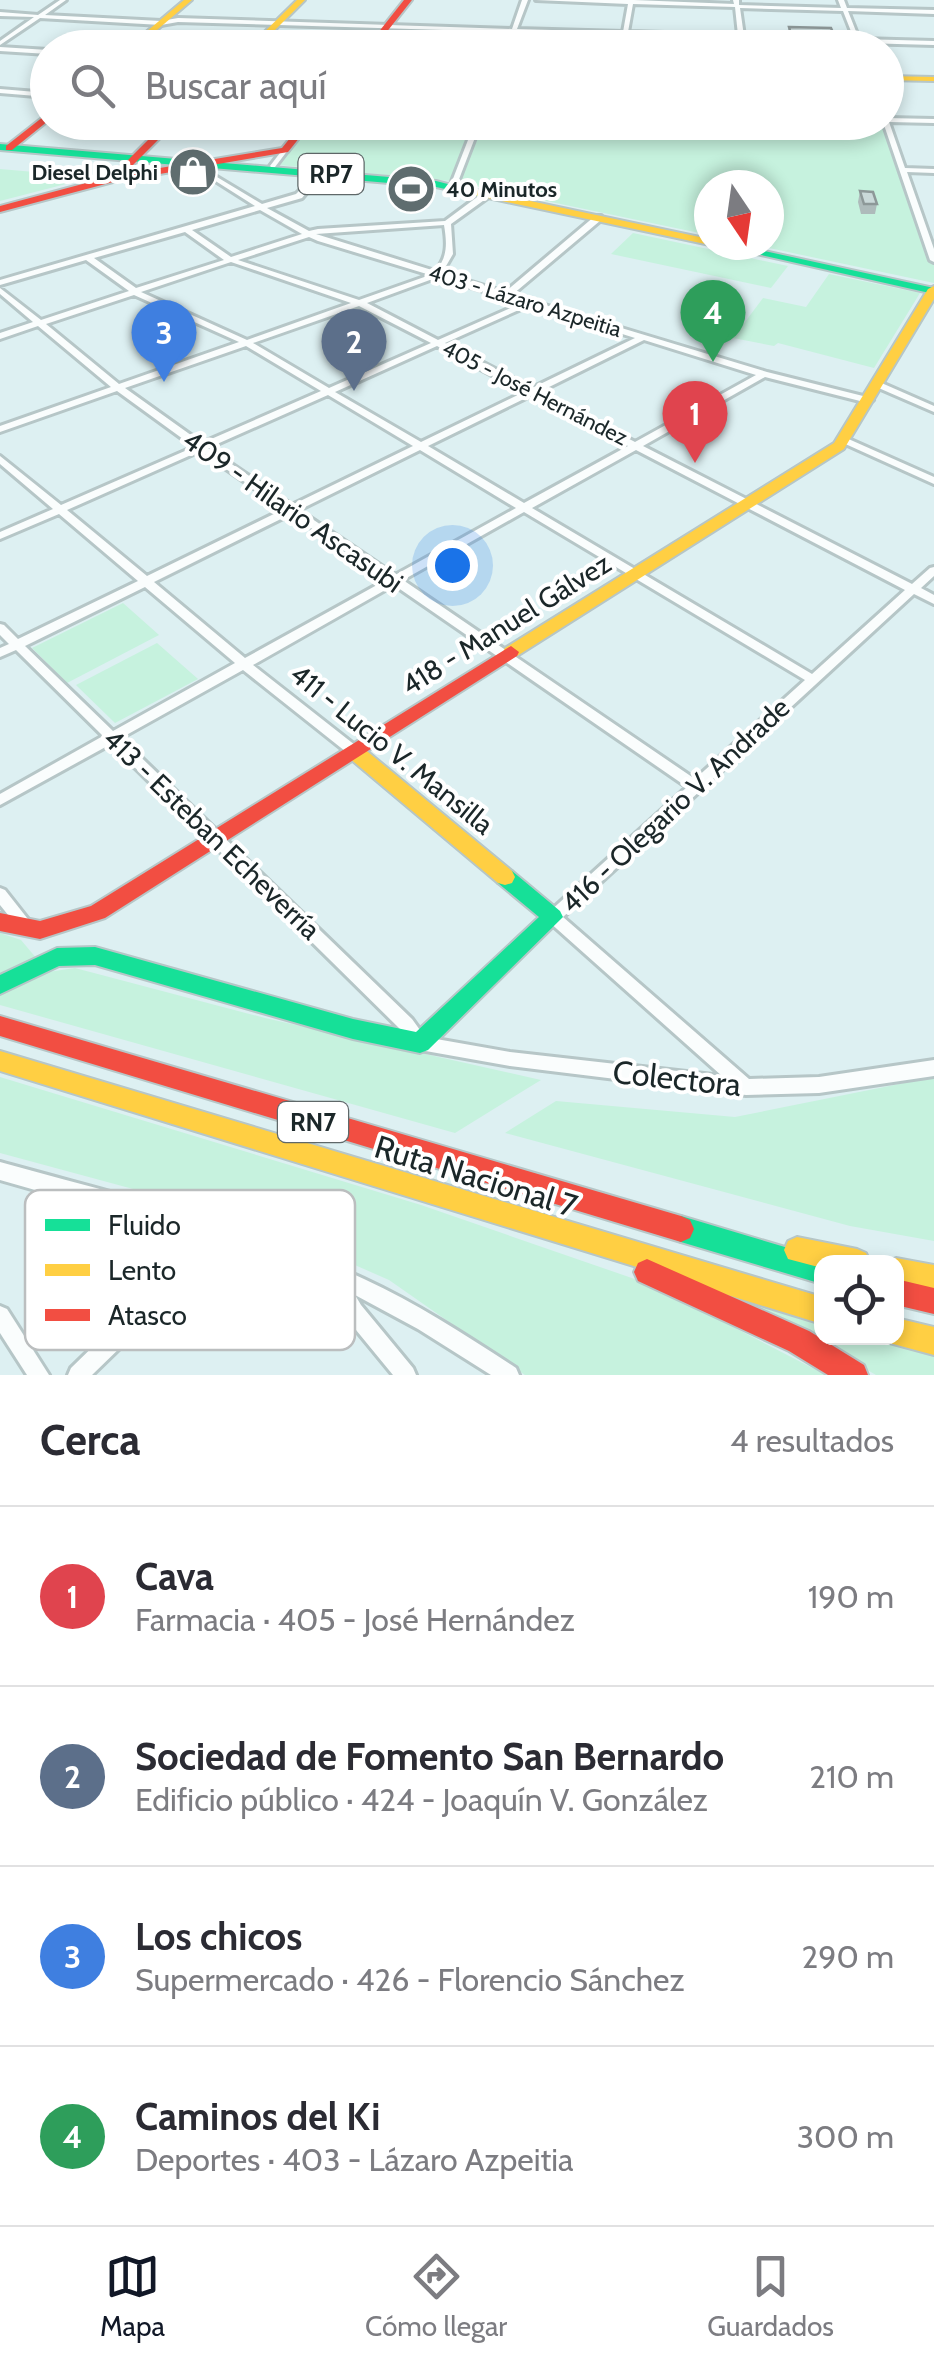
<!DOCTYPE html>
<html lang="es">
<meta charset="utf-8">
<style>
:root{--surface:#fff;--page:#f2f2f3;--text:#2b2b33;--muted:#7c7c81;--line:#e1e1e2;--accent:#111827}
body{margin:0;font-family:Cabin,sans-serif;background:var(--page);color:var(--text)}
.controls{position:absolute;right:30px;bottom:30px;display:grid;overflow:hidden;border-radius:20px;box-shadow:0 5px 15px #0003}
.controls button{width:90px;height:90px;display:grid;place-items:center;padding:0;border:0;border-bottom:2px solid var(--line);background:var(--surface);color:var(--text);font:50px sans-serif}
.compass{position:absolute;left:694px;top:170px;width:90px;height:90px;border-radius:50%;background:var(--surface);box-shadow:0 5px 15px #0003;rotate:167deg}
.you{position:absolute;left:452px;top:565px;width:35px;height:35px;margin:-25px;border:8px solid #fff;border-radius:50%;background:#1a73e8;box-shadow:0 0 0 15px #1a73e833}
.badge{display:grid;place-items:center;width:65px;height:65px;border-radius:50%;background:var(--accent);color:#fff;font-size:32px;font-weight:700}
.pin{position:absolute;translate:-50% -82px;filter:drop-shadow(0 2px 5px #0008)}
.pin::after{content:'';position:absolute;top:52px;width:35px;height:30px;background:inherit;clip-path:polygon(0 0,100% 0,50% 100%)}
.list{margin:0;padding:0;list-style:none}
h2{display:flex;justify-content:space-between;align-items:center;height:130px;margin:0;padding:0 40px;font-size:42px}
h2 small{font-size:32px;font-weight:400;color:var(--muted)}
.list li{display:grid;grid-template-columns:65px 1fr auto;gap:30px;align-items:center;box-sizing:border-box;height:180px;padding:0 40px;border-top:2px solid var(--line)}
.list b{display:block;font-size:38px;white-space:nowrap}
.list p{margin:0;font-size:32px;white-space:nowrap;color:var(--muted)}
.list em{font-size:32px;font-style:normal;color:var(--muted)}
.icon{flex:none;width:55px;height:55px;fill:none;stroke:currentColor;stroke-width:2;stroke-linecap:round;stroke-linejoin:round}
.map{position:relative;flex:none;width:934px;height:1375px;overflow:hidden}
.search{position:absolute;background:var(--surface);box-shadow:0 5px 15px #0003;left:30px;right:30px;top:30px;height:110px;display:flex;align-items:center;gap:25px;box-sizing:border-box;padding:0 35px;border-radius:55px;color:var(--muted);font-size:38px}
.sheet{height:850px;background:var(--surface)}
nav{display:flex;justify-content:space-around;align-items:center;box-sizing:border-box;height:140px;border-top:2px solid var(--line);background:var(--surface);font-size:28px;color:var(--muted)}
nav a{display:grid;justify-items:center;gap:5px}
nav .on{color:var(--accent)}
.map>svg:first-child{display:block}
.green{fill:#c6f2de}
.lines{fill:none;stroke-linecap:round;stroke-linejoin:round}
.street-casing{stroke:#b6c6c7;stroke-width:6}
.fast-casing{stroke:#b6c6c7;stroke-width:4}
.slow-casing{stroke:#b6c6c7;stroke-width:4}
.jam-casing{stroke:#b6c6c7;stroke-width:4}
.street{fill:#fafdfd;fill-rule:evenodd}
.fast{fill:#16e098;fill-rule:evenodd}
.slow{fill:#ffcf43;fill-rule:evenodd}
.jam{fill:#f24e42;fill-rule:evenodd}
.wall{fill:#aebbbb}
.building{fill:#cad9d9;stroke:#8d9898;stroke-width:2.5}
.labels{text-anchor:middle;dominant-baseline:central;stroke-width:8;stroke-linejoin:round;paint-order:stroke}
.far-poi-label{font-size:22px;font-weight:bold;fill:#1b2729;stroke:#fff;text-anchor:end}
.far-street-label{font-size:22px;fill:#1b2729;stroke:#fff}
.shield{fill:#fff;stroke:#5f6869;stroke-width:2.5}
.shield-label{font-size:25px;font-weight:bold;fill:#1b2729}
.street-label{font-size:28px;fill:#1b2729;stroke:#fff}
.near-street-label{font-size:32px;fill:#1b2729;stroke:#fff}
.key{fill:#fff;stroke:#bbbebf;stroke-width:2.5}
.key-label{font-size:28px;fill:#1b2729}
</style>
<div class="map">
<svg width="934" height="1375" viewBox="0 0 934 1375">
<rect width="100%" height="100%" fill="#ddf0f2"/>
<g class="green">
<path d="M313 123H475L451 181 279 165V160Z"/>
<path d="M481 123H882L934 265V283L755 245H769V185H709V235L465 184 460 181Z"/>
<path d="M0 169 93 177 0 201Z"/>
<path d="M633 233 788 266 771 288 611 254Z"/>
<path d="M829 274 920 293 874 368 778 343 774 346 733 338 763 298 806 307Z"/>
<path d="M123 603 159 635 67 683 32 648Z"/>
<path d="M157 643 198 679 115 723 76 685Z"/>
<path d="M0 933 21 940 48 972 75 968 265 1018 541 1080 455 1133 0 1005Z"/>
<path d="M0 1077 421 1205 652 1285 826 1375H525L389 1280 259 1223 0 1153Z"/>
<path d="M934 1077V1241L850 1226 505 1133 556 1101 735 1117Z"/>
<path d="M757 1306 821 1324 822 1338H870L934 1355V1375H876Z"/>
</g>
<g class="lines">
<g class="street-casing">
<g id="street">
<path d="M60 0H66L45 15 161 21 178 18 512 29 522 0H528L517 29 623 32 628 4 536 0H634L734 4 733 0H739V5L841 8 838 0H844L847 8 934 10V14L848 11 859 39 934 41V45L861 43 862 45 859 47 855 43 822 42 820 39H854L843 11 740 8 744 36 805 39 802 41 744 39 746 48H740L739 39 628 35 626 48H620L622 35 516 32 510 48H504L510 32 178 22 161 25 40 18 0 45V41L34 17 0 16V12L38 15ZM633 4 735 7 738 35 628 32Z"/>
<path d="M0 47 48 50V54L0 51Z"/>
<path d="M0 89 48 93V97L0 93Z"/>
<path d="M886 118 934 119V123L889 122 905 168 934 169V173L907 172 934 249V262L930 260 883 122H886Z"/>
<path d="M475 122H481L456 187 449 189Z"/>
<path d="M283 149 288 150 275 167H271L270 166Z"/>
<path d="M197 165 262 204 296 194 318 172H322V174L302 198 267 208 309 231 318 229 445 221 488 189H494V193L451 224 453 254 442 273 505 292 595 216H601V220L512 295 767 372 871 398 873 400 868 403 765 377 643 446 912 584 930 568 934 567V576L921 588 934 595V604L914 594 563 917 749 1079 819 1077 934 1060V1076L819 1093 746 1095 510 1066 420 1050 414 1048 400 1029 111 744 0 805V794L103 736 16 650 0 657V648L9 644 0 635V624L4 625 18 639 138 581 59 514 0 539V532L53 509 0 464V456L61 505 194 447 117 391 0 432V426L111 387 38 326 0 339V333L33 322 0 294V288L41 320 129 291 86 260 0 285V280L255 206 195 168 194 167ZM260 210 302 234 231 257 192 230ZM444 225C447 243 448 258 435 271L316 234ZM185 232 224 260 136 288 94 258ZM309 237 318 241 430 275 359 300 238 260ZM231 262 351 303 247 340 141 292ZM438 277 522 303 438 340 367 303ZM134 295 239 342 119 384 46 324ZM530 305 635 338 532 388 445 343ZM359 306 431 343 329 388 253 343ZM644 340 756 375 635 442 539 392ZM246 346 321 391 202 443 125 388ZM437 346 524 392 421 442 335 392ZM328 395 413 446 292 505 208 448ZM532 395 628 446 524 503 428 446ZM420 450 516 508 395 575 299 510ZM636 450 905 590 812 674 532 508ZM200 451 284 509 147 576 67 510ZM524 512 805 680 695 779 403 580ZM291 514 386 580 245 658 154 582ZM394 585 687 787 548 913 546 917 548 921 722 1076 510 1052 425 1037 412 1019 121 738 243 670 350 755H360L362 752 360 749 253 665ZM145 587 235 663 113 731 25 646Z"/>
<path d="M877 381 934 406V412L874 386V382Z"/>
<path d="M844 437 934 477V484L841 442V438Z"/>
<path d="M0 888 5 890 31 923 34 927 31 931 26 933 21 931 0 905Z"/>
<path d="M0 1162C122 1196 249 1225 364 1279 418 1304 467 1336 516 1368L519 1375H491L418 1329 355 1295 361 1305 413 1368 416 1375H393L347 1319 329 1283 218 1242 200 1270 92 1375H68L71 1368 186 1256 200 1237 0 1180Z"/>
<path d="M0 1306 7 1309 49 1375H27L0 1333Z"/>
</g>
</g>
<g class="fast-casing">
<g id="fast">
<path d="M0 144 436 181 483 193 478 196 436 187 0 150Z"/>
<path d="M717 245H737L934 288V294Z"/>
<path d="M505 869 512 871 560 911 563 917 428 1050 420 1053 353 1039 95 965 59 966 0 994V975L57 948 95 947 353 1019 416 1032 539 917 498 883 495 877 498 871Z"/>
<path d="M681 1216 822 1258 832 1262H822V1284L681 1242 672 1238 668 1229 672 1220Z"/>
</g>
</g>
<g class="slow-casing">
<g id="slow">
<path d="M184 0H192L136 48H127Z"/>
<path d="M297 0H305L257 48H248Z"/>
<path d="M886 76 934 77V81L886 80Z"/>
<path d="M478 190 709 239 710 245 474 195 473 193Z"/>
<path d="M934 286V299L844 449 517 656H505L503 652 505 648 834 443 928 289Z"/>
<path d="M355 745 362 747 512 871 515 877 512 883 505 885 498 883 348 757 346 752 348 747Z"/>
<path d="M0 1051 822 1297V1324L0 1071Z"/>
<path d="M797 1237 857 1249 866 1253 870 1262H822V1268L788 1259 784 1250 788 1241Z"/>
<path d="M896 1258 934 1265V1291L896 1284V1262H886Z"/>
<path d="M896 1318 934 1327V1355L886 1342 885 1338H896Z"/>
</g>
</g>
<g class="jam-casing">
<g id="jam">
<path d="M404 0H412L374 48H366Z"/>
<path d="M48 113V121L12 150H6V146Z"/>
<path d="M166 122H176L129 169 117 175 282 148 303 122H312L288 152 113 182 0 212V206L105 178V174L123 165Z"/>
<path d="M511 646 519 652 517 656 105 918 40 939 0 931V913L40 921 91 906Z"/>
<path d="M0 1016 681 1216 690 1220 694 1229 690 1238 681 1242 0 1036Z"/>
<path d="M647 1259 809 1331 864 1365 868 1375H828L789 1351 638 1281 634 1272 638 1263Z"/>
<path d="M896 1279 934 1288V1314L896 1305Z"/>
</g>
</g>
<use href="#street" class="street"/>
<use href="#fast" class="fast"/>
<use href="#slow" class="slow"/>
<use href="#jam" class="jam"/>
</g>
<g class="wall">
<path d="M789 27 837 42 836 48H787L786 44Z"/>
<path d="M860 191 877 204 875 214H861L858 202Z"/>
</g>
<g class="building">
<path d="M789 27 831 28 837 42 793 41Z"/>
<path d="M860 191 873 192 877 204H864Z"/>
</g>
<defs>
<g id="shop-disc" transform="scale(2.5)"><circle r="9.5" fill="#5f6d6f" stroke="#fff"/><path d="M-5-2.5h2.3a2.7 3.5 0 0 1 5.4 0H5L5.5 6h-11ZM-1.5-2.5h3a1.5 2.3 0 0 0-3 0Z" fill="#fff"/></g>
<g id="stadium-disc" transform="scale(2.5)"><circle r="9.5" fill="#5f6d6f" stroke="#fff"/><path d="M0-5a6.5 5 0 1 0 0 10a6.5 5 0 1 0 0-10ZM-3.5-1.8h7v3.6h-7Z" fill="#fff"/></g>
</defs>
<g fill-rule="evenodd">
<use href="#shop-disc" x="193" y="172"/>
<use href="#stadium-disc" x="411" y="189"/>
</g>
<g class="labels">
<g class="far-poi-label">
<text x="158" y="172">Diesel Delphi</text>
<text x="446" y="189" text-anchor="start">40 Minutos</text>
</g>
<g class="far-street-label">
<text transform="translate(525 301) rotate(17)">403 - Lázaro Azpeitia</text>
<text transform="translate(535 393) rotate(27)">405 - José Hernández</text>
</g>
<g class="shield">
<rect x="298.5" y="154" width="65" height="40" rx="8"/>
<rect x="278" y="1102" width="70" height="40" rx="8"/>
</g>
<g class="shield-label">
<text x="331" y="174">RP7</text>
<text x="313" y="1122">RN7</text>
</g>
<g class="street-label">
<text transform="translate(293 511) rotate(35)">409 - Hilario Ascasubi</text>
<text transform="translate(506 624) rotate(-32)">418 - Manuel Gálvez</text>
<text transform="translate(392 749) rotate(39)">411 - Lucio V. Mansilla</text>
<text transform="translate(675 805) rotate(-43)">416 - Olegario V. Andrade</text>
<text transform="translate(212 834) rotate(44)">413 - Esteban Echeverría</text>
</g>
<g class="near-street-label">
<text transform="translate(677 1078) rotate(6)">Colectora</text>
<text transform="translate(476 1176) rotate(17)">Ruta Nacional 7</text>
</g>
</g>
<rect x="25" y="1190" width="330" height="160" rx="15" class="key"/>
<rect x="45" y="1219" width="45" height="12" fill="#16e098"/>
<rect x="45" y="1264" width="45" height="12" fill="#ffcf43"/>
<rect x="45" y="1309" width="45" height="12" fill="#f24e42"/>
<g class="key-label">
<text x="108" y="1235">Fluido</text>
<text x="108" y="1280">Lento</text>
<text x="108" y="1325">Atasco</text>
</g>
</svg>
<div class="controls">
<button><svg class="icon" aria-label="locate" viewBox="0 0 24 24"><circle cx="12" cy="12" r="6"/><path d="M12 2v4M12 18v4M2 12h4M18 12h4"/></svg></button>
</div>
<svg class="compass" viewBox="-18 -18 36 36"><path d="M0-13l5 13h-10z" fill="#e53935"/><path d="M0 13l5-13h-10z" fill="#7c7c81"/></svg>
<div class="you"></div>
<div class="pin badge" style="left:695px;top:463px;background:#e0444e">1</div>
<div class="pin badge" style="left:354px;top:391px;background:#5c6f8a">2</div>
<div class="pin badge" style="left:164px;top:382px;background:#3f7fe0">3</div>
<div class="pin badge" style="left:713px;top:362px;background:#2e9e5b">4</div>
<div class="search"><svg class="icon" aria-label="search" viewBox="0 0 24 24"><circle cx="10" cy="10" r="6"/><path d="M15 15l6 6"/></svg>Buscar aquí</div>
</div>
<section class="sheet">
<h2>Cerca<small>4 resultados</small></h2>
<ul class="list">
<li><span class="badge" style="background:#e0444e">1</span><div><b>Cava</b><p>Farmacia · 405 - José Hernández</p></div><em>190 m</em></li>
<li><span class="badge" style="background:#5c6f8a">2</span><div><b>Sociedad de Fomento San Bernardo</b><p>Edificio público · 424 - Joaquín V. González</p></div><em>210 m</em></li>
<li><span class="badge" style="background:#3f7fe0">3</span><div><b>Los chicos</b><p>Supermercado · 426 - Florencio Sánchez</p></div><em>290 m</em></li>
<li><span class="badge" style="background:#2e9e5b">4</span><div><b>Caminos del Ki</b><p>Deportes · 403 - Lázaro Azpeitia</p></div><em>300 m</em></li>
</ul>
</section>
<nav>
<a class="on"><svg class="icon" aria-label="map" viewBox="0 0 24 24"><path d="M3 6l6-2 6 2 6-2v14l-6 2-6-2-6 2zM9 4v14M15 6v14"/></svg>Mapa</a>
<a><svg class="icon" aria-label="directions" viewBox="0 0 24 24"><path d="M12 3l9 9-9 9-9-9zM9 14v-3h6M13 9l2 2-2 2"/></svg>Cómo llegar</a>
<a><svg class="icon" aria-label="saved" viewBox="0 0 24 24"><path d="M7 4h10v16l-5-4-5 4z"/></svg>Guardados</a>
</nav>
